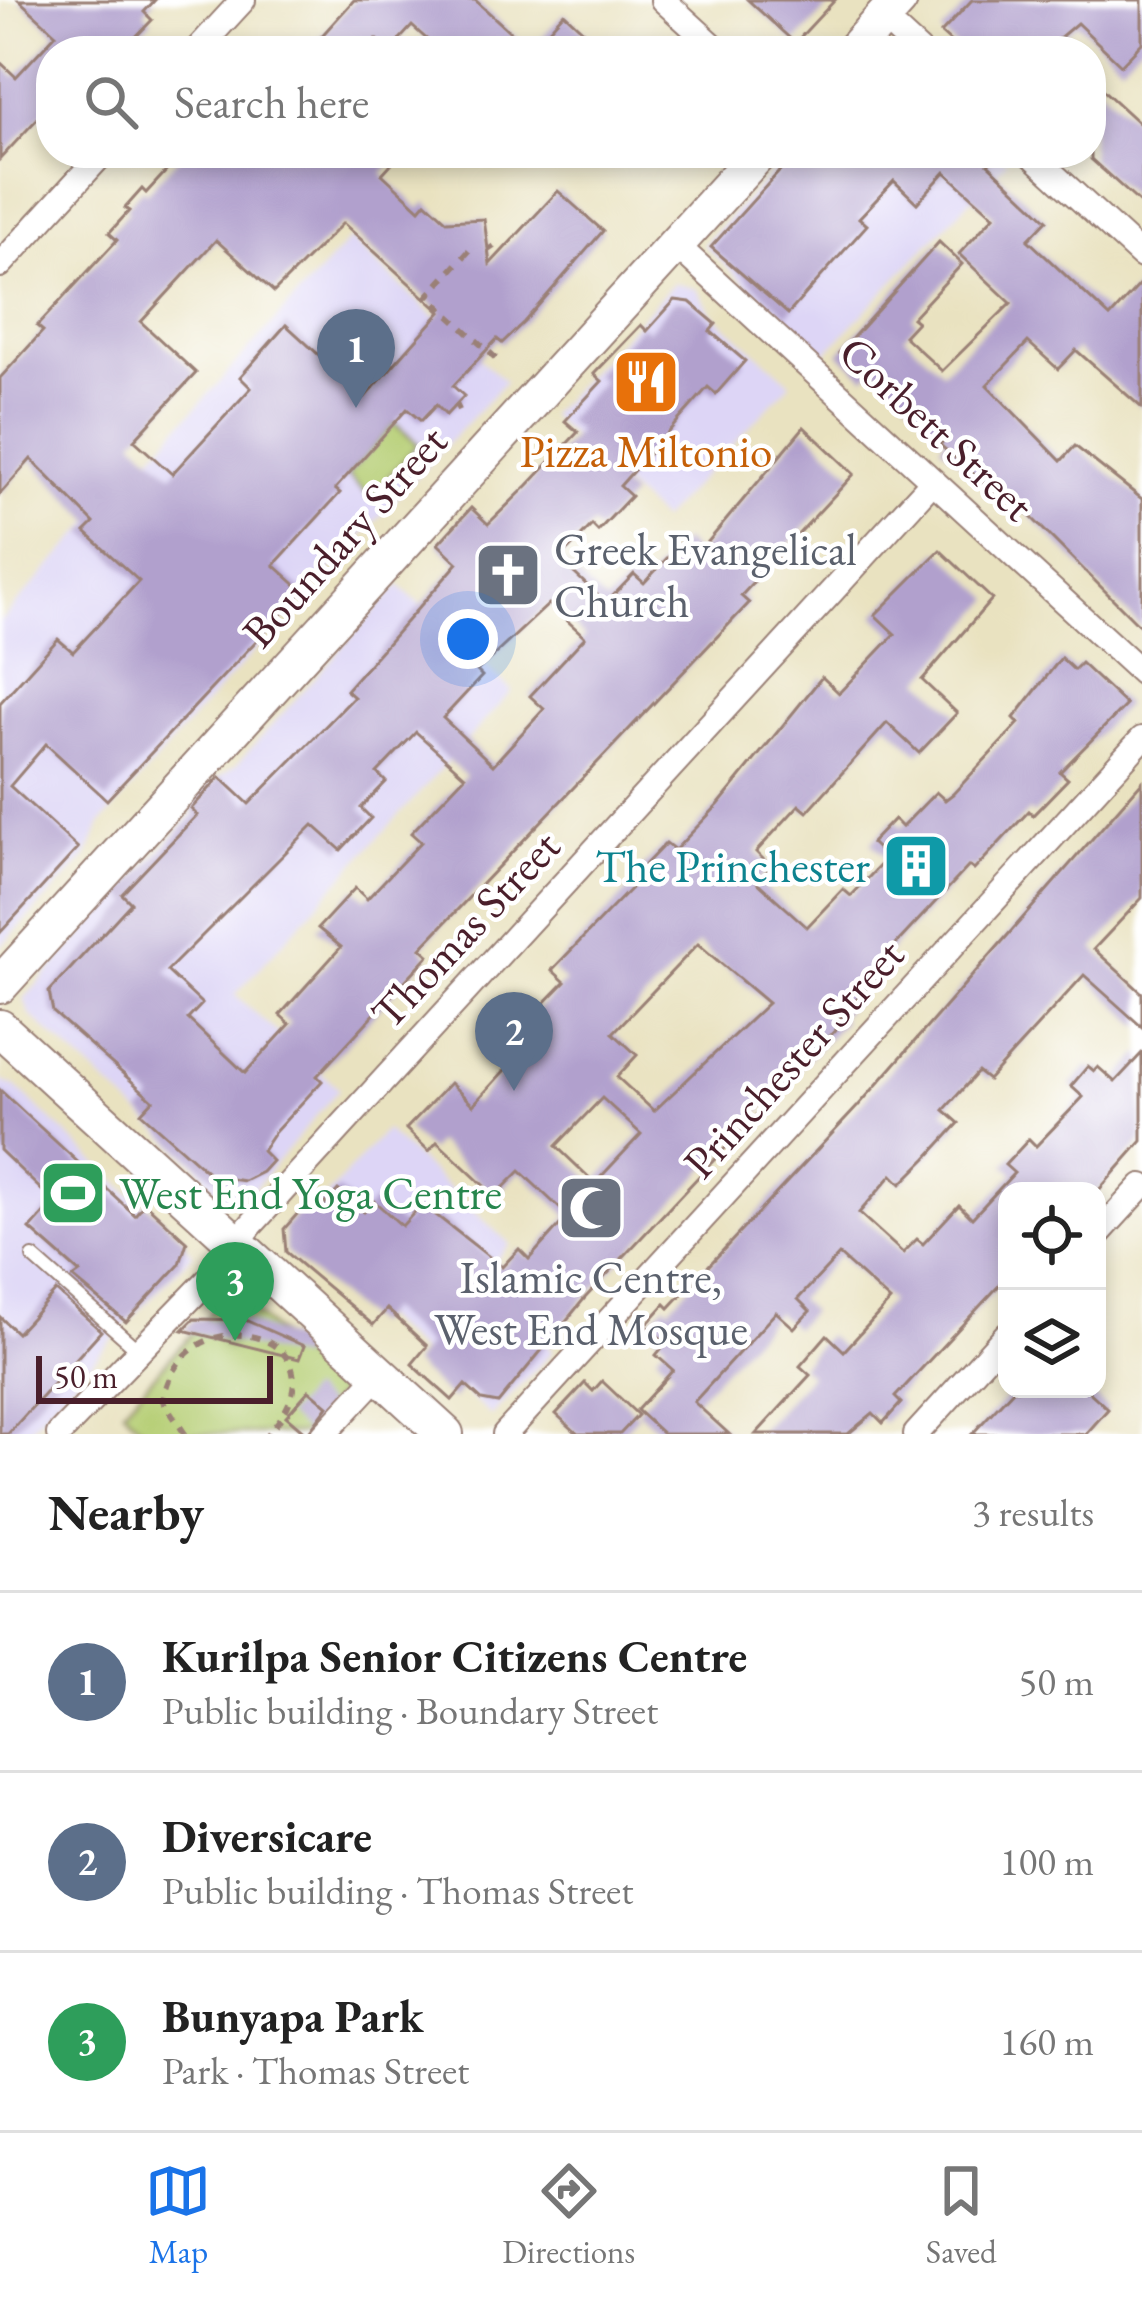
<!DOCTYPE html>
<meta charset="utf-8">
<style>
:root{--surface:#fff;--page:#f6f6f6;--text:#222;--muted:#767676;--line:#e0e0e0;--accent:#1a73e8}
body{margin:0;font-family:"EB Garamond",serif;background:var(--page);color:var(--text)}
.controls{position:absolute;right:36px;bottom:36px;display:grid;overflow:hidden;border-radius:24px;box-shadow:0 6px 18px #0003}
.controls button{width:108px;height:108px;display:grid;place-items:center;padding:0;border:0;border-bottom:3px solid var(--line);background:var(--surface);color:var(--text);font:60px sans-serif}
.scale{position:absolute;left:36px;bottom:30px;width:237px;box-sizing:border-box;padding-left:12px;border:6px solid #4a1f2b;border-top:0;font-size:33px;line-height:42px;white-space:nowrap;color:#4a1f2b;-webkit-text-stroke:9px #fff;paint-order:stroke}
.you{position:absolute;left:468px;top:639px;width:42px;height:42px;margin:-30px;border:9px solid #fff;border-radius:50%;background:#1a73e8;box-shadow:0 0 0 18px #1a73e833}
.badge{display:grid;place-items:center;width:78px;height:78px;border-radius:50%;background:var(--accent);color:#fff;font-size:39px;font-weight:700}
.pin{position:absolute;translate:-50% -99px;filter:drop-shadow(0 3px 6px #0008)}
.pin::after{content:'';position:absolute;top:63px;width:42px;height:36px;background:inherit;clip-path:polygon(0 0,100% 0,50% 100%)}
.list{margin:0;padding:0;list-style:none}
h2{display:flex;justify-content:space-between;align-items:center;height:156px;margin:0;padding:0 48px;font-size:51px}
h2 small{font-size:39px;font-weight:400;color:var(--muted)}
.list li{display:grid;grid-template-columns:78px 1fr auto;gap:36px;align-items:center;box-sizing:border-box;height:180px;padding:0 48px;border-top:3px solid var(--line)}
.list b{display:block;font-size:45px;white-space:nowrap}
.list p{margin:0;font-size:39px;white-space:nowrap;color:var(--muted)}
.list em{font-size:39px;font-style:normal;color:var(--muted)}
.icon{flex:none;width:66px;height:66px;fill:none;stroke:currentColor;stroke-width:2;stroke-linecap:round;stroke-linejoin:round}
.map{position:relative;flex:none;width:1142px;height:1434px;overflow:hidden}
.search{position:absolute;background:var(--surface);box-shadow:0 6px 18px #0003;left:36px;right:36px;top:36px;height:132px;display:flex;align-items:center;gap:30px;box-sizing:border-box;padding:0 42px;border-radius:48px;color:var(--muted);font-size:45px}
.sheet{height:696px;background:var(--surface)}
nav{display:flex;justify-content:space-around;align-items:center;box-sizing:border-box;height:168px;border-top:3px solid var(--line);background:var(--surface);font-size:33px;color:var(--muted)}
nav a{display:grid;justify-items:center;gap:6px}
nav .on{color:var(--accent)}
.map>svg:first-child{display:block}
.built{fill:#ddd5f6}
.green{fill:#b5ce73;stroke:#80764f;stroke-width:3}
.building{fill:#b1a0cd;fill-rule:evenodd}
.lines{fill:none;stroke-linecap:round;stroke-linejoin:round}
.lane-casing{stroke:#9a8076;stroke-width:16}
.street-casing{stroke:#9a8076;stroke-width:28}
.secondary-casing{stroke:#9a8076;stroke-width:40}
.path{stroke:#9a8076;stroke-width:6;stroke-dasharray:9 9;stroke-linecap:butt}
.lane{stroke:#fff;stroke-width:12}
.street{stroke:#fff;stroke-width:24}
.secondary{stroke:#fff;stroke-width:36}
.labels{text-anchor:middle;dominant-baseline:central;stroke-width:9;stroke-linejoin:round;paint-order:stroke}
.street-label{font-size:45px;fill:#4a1f2b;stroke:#fff}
.food-label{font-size:45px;fill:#c56008;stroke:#fff}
.worship-label{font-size:45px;fill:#5b616d;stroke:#fff;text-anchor:start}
.culture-label{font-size:45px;fill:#0d838f;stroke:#fff;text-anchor:end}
.leisure-label{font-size:45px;fill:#27864d;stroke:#fff;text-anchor:start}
</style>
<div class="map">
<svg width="1142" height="1434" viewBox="0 0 1142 1434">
<rect width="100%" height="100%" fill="#fff"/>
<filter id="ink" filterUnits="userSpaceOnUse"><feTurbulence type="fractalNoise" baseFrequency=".00833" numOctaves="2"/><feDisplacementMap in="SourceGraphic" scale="24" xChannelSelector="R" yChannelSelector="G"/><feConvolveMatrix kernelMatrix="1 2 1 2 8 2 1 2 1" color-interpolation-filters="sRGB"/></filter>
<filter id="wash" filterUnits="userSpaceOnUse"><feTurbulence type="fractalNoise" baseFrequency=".004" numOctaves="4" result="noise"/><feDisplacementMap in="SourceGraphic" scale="48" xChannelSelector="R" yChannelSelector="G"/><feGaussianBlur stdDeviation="2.7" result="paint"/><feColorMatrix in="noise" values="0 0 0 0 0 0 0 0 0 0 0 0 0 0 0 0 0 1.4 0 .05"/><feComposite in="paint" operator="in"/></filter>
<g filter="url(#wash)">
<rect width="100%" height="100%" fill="#e9e2c0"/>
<g class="built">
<path d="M791 153H998L1007 161 824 355 703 245Z"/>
<path d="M350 239 505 382 198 712 101 824 86 858 0 947V622Z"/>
<path d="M674 283 697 289 712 313 791 383 661 520 549 415Z"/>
<path d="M399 585 512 691 235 995 339 1089 253 1190 221 1200 198 1166 31 1016 24 999 193 814 197 793 236 765Z"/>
<path d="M0 1080 16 1087 193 1253 24 1434H0Z"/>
<path d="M385 1130 510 1244 477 1281 553 1351 491 1416 291 1237Z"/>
</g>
<g class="green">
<path d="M394 423 418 444 371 497 347 475Z"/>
<path d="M231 1290 340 1393 302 1434H148L123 1410Z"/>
</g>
<g id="blocks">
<g class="building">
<path d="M19 0H155L144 12 152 20 122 51H51V104L0 159V62L16 77 56 34Z"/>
<path d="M354 0H475L530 50 564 13 605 51H440L412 26 389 51 376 39 365 51H308Z"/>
<path d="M748 0H835L795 43Z"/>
<path d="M972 0H1142V43L1121 65 1077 23 1044 51H961L941 33Z"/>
<path d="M1091 79 1142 126V205L1091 159Z"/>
<path d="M183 153H401L382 174 420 209 426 202 447 221 484 219 490 264 558 191 603 231 524 322 502 343 497 339 453 386 464 396 446 415 436 405 421 421 407 409 335 489 340 493 274 565 303 591 107 800 46 744 10 786 78 848 0 933V703L58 639 73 652 139 581 85 532 94 523 31 459 0 494V378L43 331 37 326 117 240 109 233 129 211 125 208 142 189 146 193ZM343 223 441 312 365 397 286 325 240 377 251 388 172 474 134 440 196 373 141 322 216 240 274 292Z"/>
<path d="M796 153H998L988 164 1047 220 1028 240 1110 317 1142 282V408L1076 350 1058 369 1028 342 987 385 1061 461 1075 446 1142 499V628L1010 496 1005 501 940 445 946 437 874 367 865 377 839 353 939 242 962 264 912 318 917 322 904 336 942 371 1011 303 959 254 994 216 945 172 917 203 894 181 859 218 867 225 788 314 711 247Z"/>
<path d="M675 300 690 302 716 324 710 331 745 361 716 394 708 387 620 486 631 496 598 531 592 525 559 559 606 603 634 574 644 583 683 541 697 555 804 427 854 474 741 596 749 603 421 948 429 955 317 1076 322 1081 274 1133 262 1151 272 1161 262 1172 244 1181 212 1176 141 1113 153 1100 53 1012 49 992 131 903 122 894 197 815 191 809 220 777 249 804 354 697 346 690 458 563 438 544 471 508 488 524 528 485 578 432 565 421 602 381 594 374 641 325 647 331ZM549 604 585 637 530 696 544 709 493 765 443 718 482 676 477 671ZM416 732 465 776 411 833 421 842 367 899 355 888 318 928 341 947 280 1015 290 1024 245 1073 188 1019 202 1004 167 971 313 825 341 850 371 818 361 808 386 782 377 773Z"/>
<path d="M940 550 992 599 922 680 957 713 919 753 887 723 807 812 799 805 756 852 771 867 757 882 807 927 843 889 851 896 887 858 871 843 894 819 902 827 936 792 945 800 953 794 1019 723 1014 718 1061 658 1074 670 1081 663 1126 705 1060 772 1068 779 1033 815 1029 811 974 870 969 866 868 974 875 980 840 1017 844 1021 584 1299 498 1403 482 1400 465 1385 452 1400 412 1364 427 1346 387 1309 373 1325 286 1252 284 1229 314 1195 325 1204 338 1190 364 1212 374 1201 402 1226 422 1204 502 1267 519 1249 529 1259 568 1216 520 1171 495 1196 437 1142 429 1151 406 1129 450 1083 473 1105 545 1026 533 1015 565 982 552 970 640 879 635 875 666 843 675 850 719 804 822 677 839 693 895 634 875 615ZM698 944 768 1003 654 1111 617 1077 637 1055 613 1033ZM602 1098 641 1134 595 1183 556 1146Z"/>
<path d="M1142 782V898L1094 949 1142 993V1027L1084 975 988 1080 978 1072 944 1110 959 1123 927 1158 901 1184 892 1175 859 1213 903 1253 917 1239 923 1244 959 1205 972 1218 1014 1173 1005 1165 1029 1139 1036 1146 1083 1097 1071 1086 1088 1066 1094 1071 1098 1067 1115 1082 1142 1053V1141L1098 1191H1007V1277L895 1397 901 1403 883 1423 873 1413 848 1434H756L810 1375 800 1366 827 1335 844 1351 890 1301 839 1255 798 1299 810 1311 794 1328 776 1312 694 1402 729 1434H663L637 1410 673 1370 656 1355 666 1343 646 1325 665 1304 669 1308 858 1106Z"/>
<path d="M0 1090 135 1215 145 1203 187 1242 180 1264 126 1322 73 1278 80 1273 30 1229 54 1202 0 1150Z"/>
<path d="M56 1291 101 1331 8 1434H0V1317L17 1333Z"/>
<path d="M194 1319 245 1320 304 1346 299 1359 183 1330Z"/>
<path d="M602 1381 638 1415 620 1434H578L556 1414 585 1383 593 1391Z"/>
<path d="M1014 1389H1086L1108 1409 1086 1434H972Z"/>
<path d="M309 1390 328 1406 307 1434 286 1416Z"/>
</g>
</g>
</g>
<g filter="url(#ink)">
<use href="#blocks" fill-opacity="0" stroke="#9a8076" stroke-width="3"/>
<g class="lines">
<g class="lane-casing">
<path id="lane" d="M33 1257 137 1349"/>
</g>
<g class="street-casing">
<g id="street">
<path d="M663 0 719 51"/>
<path d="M883 18 919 51"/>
<path d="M196 51 243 0"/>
<path d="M1030 153 1142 256"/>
<path d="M675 244 1142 673"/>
<path d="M0 265 103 153"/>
<path d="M1097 1235 1142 1186"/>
<path d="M59 1434 208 1280 251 1225 933 481"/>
<path d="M324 1434 379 1375"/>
<path d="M505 1434 1142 739"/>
<path d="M916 1434 1007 1334"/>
</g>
</g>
<g class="secondary-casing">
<g id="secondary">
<path d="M853 51 899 0"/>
<path d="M0 985 759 153"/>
<path d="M0 1028 445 1434"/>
</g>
</g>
<g class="path">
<path d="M488 250 494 246"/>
<path d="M469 251 428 296 501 363"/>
<path d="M456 404 459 410"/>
<path d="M185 1434 163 1401C182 1287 359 1335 268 1434"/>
</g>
<use href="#lane" class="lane"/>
<use href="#street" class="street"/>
<use href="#secondary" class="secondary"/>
</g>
</g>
<defs>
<g id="restaurant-square" transform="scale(3.45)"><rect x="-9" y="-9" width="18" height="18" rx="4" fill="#e8710a" stroke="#fff"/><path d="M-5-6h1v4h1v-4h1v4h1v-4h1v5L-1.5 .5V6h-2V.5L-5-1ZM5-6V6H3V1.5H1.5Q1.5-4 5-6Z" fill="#fff"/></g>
<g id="church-square" transform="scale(3.45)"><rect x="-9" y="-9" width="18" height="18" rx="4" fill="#6b7280" stroke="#fff"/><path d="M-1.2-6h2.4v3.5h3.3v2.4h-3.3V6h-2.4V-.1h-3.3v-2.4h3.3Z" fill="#fff"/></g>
<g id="building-square" transform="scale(3.45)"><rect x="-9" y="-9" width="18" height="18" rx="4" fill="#0f9aa8" stroke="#fff"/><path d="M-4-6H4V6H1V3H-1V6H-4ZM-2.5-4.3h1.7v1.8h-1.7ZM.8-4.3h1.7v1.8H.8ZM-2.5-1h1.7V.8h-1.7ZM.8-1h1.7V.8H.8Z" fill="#fff"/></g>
<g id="stadium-square" transform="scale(3.45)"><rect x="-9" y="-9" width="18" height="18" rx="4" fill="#2e9e5b" stroke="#fff"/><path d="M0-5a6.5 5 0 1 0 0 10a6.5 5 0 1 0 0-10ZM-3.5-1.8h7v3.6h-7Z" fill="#fff"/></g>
<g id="mosque-square" transform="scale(3.45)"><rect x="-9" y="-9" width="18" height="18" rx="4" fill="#6b7280" stroke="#fff"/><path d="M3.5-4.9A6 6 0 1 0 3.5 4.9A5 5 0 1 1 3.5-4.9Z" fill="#fff"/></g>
</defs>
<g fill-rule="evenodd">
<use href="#restaurant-square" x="646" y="382"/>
<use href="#church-square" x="508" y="575"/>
<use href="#building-square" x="916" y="866"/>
<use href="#stadium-square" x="73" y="1193"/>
<use href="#mosque-square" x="591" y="1208"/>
</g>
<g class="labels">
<g class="street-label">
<text transform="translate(937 428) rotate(43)">Corbett Street</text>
<text transform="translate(344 536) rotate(-48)">Boundary Street</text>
<text transform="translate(465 929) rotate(-47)">Thomas Street</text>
<text transform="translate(793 1058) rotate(-48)">Princhester Street</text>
</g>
<g class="food-label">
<text x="646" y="451">Pizza Miltonio</text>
</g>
<g class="worship-label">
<text x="554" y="549">Greek Evangelical<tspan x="554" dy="52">Church</tspan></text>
<text x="591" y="1277" text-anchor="middle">Islamic Centre,<tspan x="591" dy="52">West End Mosque</tspan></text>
</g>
<g class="culture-label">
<text x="870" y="866">The Princhester</text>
</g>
<g class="leisure-label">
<text x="119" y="1193">West End Yoga Centre</text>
</g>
</g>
</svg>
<div class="controls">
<button><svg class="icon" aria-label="locate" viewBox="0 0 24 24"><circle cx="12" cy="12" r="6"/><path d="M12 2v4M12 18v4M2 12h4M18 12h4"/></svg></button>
<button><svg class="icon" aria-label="layers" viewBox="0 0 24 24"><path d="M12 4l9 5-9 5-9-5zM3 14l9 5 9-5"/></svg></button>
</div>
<div class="scale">50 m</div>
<div class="you"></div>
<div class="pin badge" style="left:356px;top:408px;background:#5c6f8a">1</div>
<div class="pin badge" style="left:514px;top:1091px;background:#5c6f8a">2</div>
<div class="pin badge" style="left:235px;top:1341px;background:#2e9e5b">3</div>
<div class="search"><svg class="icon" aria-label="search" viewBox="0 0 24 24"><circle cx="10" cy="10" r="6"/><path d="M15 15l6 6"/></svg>Search here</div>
</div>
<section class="sheet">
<h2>Nearby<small>3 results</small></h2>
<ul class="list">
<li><span class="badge" style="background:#5c6f8a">1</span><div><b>Kurilpa Senior Citizens Centre</b><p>Public building · Boundary Street</p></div><em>50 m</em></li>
<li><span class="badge" style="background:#5c6f8a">2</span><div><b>Diversicare</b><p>Public building · Thomas Street</p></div><em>100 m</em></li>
<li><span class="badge" style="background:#2e9e5b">3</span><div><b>Bunyapa Park</b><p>Park · Thomas Street</p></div><em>160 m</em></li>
</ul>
</section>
<nav>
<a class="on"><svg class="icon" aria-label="map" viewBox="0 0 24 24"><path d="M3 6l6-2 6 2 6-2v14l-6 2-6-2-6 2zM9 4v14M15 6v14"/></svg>Map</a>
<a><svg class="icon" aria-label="directions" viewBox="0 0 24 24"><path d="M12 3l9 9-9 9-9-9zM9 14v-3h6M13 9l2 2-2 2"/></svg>Directions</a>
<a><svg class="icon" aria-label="saved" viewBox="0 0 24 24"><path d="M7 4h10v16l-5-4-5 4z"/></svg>Saved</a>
</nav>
